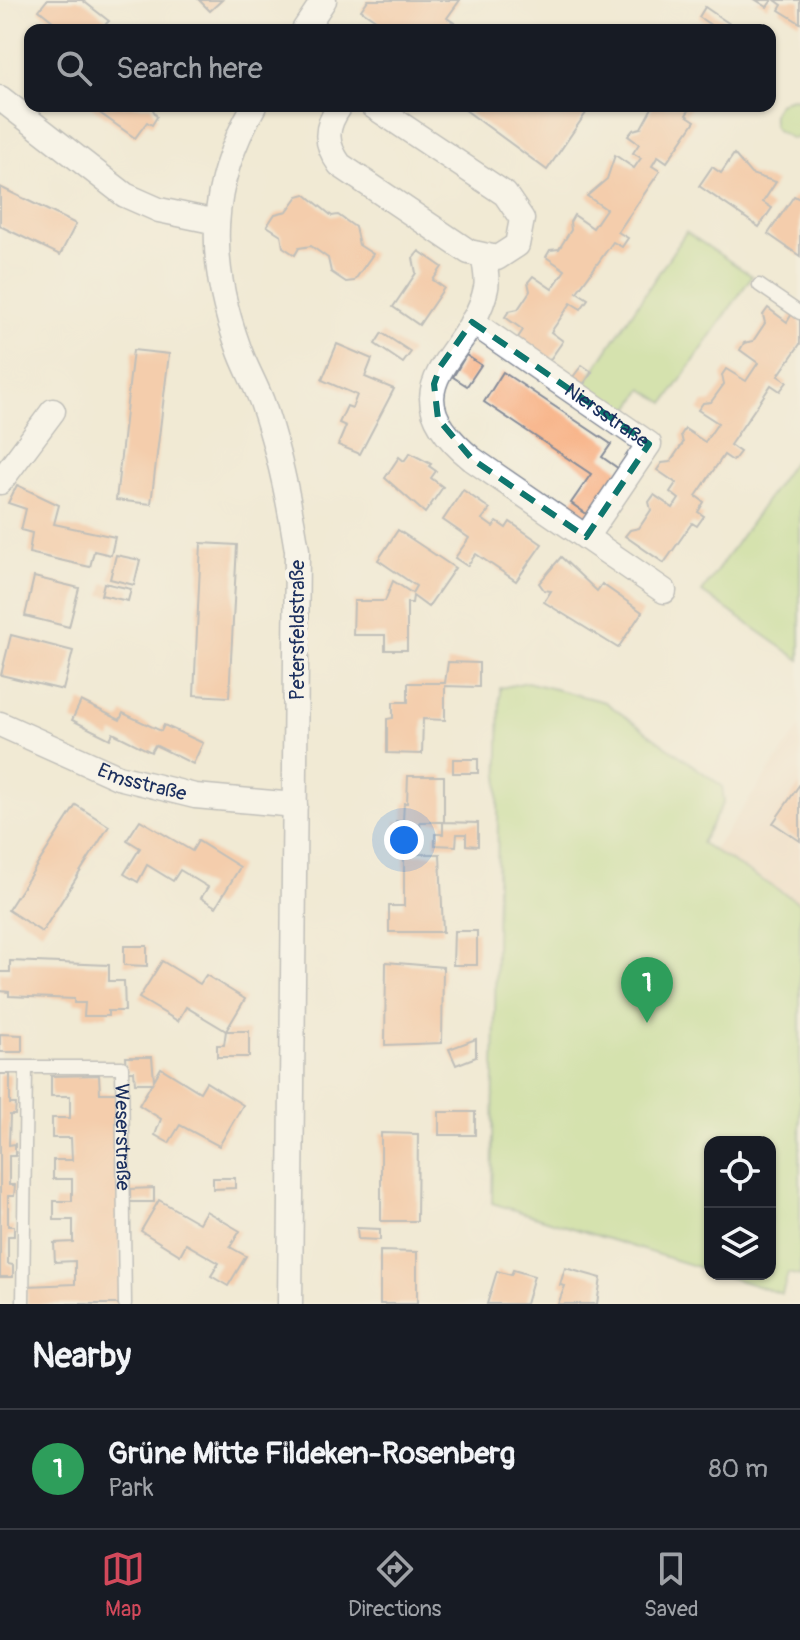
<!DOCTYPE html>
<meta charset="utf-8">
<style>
:root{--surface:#171b24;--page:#242831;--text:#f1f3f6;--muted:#9ea1a6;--line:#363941;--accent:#d1495b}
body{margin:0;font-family:Pangolin,sans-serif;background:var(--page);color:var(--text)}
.controls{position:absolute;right:24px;bottom:24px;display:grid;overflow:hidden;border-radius:16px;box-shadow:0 2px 6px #0004}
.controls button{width:72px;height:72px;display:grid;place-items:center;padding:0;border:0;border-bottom:2px solid var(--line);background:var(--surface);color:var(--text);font:40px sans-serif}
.you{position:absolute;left:404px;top:840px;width:28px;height:28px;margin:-20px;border:6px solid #fff;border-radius:50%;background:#1a73e8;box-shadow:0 0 0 12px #1a73e833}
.badge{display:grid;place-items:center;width:52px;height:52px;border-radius:50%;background:var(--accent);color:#fff;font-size:26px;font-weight:700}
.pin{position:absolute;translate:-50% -66px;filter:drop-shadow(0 2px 4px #0008)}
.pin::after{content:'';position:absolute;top:42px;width:28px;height:24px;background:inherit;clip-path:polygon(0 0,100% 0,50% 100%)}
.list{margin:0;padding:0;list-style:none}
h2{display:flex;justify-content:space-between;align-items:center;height:104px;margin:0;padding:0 32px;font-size:34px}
h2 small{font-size:26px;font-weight:400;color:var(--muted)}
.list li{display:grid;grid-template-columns:52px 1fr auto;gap:24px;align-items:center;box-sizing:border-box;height:120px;padding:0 32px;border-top:2px solid var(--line)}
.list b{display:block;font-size:30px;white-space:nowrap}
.list p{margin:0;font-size:26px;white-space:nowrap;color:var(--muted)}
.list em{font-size:26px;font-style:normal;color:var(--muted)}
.icon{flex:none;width:44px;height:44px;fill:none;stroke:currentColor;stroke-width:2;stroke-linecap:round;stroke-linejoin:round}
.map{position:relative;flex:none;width:800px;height:1304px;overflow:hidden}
.search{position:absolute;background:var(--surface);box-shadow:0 2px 6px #0004;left:24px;right:24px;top:24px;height:88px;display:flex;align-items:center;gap:20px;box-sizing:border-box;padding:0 28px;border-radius:16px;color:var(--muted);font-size:30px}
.sheet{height:224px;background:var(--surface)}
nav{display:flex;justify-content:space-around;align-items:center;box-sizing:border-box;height:112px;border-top:2px solid var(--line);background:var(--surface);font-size:22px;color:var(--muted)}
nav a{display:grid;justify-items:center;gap:4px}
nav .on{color:var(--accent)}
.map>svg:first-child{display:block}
.built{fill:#f1d5bd}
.green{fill:#b4d982;stroke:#688470;stroke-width:2}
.building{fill:#f8ac7d}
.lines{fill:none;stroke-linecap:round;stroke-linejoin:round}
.lane-casing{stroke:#868c99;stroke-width:15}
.street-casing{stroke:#868c99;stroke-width:27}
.lane{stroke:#fff;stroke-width:12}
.street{stroke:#fff;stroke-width:24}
.marked{fill:none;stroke:#0f766e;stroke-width:6;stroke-dasharray:16 10;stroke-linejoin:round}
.labels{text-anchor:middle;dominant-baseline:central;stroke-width:8;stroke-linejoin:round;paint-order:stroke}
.street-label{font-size:20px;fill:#1b2f5e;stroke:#f7f3e8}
</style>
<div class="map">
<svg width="800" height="1304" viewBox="0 0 800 1304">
<rect width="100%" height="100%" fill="#f7f3e8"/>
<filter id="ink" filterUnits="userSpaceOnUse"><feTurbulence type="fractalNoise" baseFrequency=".0125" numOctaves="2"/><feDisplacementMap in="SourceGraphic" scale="16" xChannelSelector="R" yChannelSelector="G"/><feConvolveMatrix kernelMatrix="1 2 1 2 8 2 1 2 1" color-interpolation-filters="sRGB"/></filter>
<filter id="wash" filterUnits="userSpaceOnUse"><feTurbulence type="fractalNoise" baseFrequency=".006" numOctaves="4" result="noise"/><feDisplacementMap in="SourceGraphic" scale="32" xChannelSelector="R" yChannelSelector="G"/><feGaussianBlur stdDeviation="1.8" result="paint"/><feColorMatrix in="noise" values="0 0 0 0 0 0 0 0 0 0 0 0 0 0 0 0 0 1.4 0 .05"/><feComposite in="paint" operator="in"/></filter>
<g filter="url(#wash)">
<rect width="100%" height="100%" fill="#f1ead4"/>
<path class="built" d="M800 727V915L713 851Z"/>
<g class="green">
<path d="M792 98 800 99V137L792 139 775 129C769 114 775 101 792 98Z"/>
<path d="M686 232 752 276 665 403 643 389 627 413 584 385Z"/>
<path d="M800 452V660L702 592Z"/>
<path d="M527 682 605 702 722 786 724 802 701 843 800 903V1276L788 1273 782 1294 719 1274H770V1142H710V1271L492 1203 500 688Z"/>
</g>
<g id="blocks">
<g class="building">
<path d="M47 0H82L109 21 105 25 111 30H64L39 10Z"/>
<path d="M199 0H222L210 11Z"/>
<path d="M368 0H460L447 18 465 30H380L383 25 361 10Z"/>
<path d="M756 0H772L767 7Z"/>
<path d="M775 0H800V23L779 10 782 5Z"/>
<path d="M705 7 721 18 739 30H718L699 17Z"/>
<path d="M90 106H151L157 117 152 125 147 122 135 138Z"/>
<path d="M460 106H576L586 113 547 170Z"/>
<path d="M653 106H692L686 115 695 121 667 162 658 156 652 166 660 171 618 232 628 238 622 247 613 242 577 292 588 299 581 309 571 303 551 332 563 341 549 361 517 339 523 330 505 317 509 311 518 309 530 291 528 282 533 276 552 289 565 270 546 257 550 250 559 249 571 230 570 222 574 215 593 228 606 209 587 196 607 179 615 155 634 168 641 158 633 153 639 144 628 136 633 130 641 128Z"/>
<path d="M734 154 751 174 776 182 763 202 772 208 759 227 699 186 712 167 721 173Z"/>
<path d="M0 187 76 224 60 255 0 226Z"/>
<path d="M305 194 332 216 338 215 355 227 359 245 373 254 354 281 346 282 331 272 328 258 311 246 299 248 295 255 283 247 281 235 267 226 275 214 287 211 298 196Z"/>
<path d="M794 196 800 199V256L768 234Z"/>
<path d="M419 251 442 267 433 280 444 288 419 325 393 307 416 273 413 258Z"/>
<path d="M768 308 787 322 793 312 800 317V344L778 376 787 382 780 391 771 385 765 394 730 445 740 452 733 461 724 455 696 496 704 502 698 512 704 516 697 526 692 523 664 563 625 536 630 530 639 528 651 510 649 502 654 495 673 508 679 499 670 492 676 483 657 470 662 463 670 462 683 443 681 435 685 429 705 442 718 423 698 410 703 403 711 402 724 384 722 375 726 369 746 381 758 363 740 350 744 343 753 341 765 323 763 315Z"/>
<path d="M382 333 411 352 403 363 375 344Z"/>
<path d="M337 344 372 359 365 377 394 389 360 454 338 445 346 426 339 423 347 406 352 408 357 395 322 380Z"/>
<path d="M133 350 169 354 151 504 116 500Z"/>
<path d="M466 355 481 365 467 386 453 377Z"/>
<path d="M582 365 592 372 584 384 573 377Z"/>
<path d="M503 372 611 444 602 457 619 469 588 515 571 503 591 474 484 402Z"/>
<path d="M410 453 431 464 429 466 436 471 431 478 443 487 425 513 385 478 399 457 404 461Z"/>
<path d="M17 485 59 505 54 524 115 537 111 555 94 551 90 567 29 553 32 533 21 530 26 509 8 503Z"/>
<path d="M463 490 490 509 482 519 493 527 497 522 506 528 510 522 542 544 516 581 476 554 467 566 455 558 469 538 443 520Z"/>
<path d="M398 530 455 568 428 607 413 596 412 603H407V650H385V635H353L354 601H385L393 581 412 593 416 586 378 560Z"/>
<path d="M201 543 237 545 229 697 194 695Z"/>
<path d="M116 555 140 560 134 585 110 579Z"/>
<path d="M561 557 597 591 602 584 642 612 618 648 544 602 551 591 544 590 539 583Z"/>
<path d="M34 577 79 588 69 627 25 616Z"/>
<path d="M104 583 131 589 128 601 101 595Z"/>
<path d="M11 635 73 651 63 690 1 675Z"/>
<path d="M448 662 479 663V687L445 686V720L423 719 422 754 387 753V719L393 718V702H408V683H445Z"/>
<path d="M81 701 120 720 123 713 161 731 164 725 203 743 193 764 155 745 151 752 113 733 110 739 72 720Z"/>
<rect x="453" y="759" width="25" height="14"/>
<path d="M408 776H444V822L478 823V846L466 845V834H457L456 846 435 845V834H443V822H420L421 833H396V821H403L404 803H407Z"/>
<path d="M800 784V841L773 823Z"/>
<path d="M76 805 109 826 42 932 8 910Z"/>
<path d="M140 820 192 851 198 841 240 867 216 907 201 898 208 887 180 870 173 881 147 865 138 882 124 874 140 848 127 840Z"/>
<path d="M404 854H440L443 932H389V906H404Z"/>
<path d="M454 931H477V965H453Z"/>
<path d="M124 946H147V966L124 965Z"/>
<path d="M10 961 109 965V981H124L125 1011H108V1016H84L85 1003H74V999L9 996V992L0 991V972H10Z"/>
<path d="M162 961 200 984 206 975 245 999 226 1031H249V1057H217V1045H224L226 1031 186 1007 178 1021 139 998Z"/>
<path d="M386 962 443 967 442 1043 385 1045Z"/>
<path d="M0 1034 22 1035V1052H0Z"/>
<path d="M476 1039V1057L456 1065 449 1049Z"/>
<path d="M126 1057H152L154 1080 161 1068 200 1092 206 1082 243 1105 219 1146 180 1125 169 1143 155 1135 161 1119 139 1105 152 1083H135L134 1071H127Z"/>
<path d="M0 1074H10V1104H16L15 1115H10L9 1145 15 1144V1156H9V1185H15L14 1196H8V1226H14V1236H8V1264L13 1265V1277H0Z"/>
<path d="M99 1075 100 1093H116L121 1304H27V1286L75 1284V1261L55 1262 54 1243 73 1242V1220H54V1201H72V1179H53V1160H72L71 1138H52V1118H70V1096H51V1076Z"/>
<rect x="439" y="1112" width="36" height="23"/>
<path d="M381 1133 418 1134 417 1221H381Z"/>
<path d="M213 1178H235V1188L213 1189Z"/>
<path d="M154 1188V1202H130L129 1189Z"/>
<path d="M159 1200 199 1223 206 1211 240 1231 230 1247 246 1256 228 1286 211 1276 219 1263 186 1244 180 1255 141 1231Z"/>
<path d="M357 1228 380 1229V1240L358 1239Z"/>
<path d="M380 1251 417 1252V1304H380Z"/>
<path d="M565 1268 601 1278 597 1304H558L565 1286 560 1285Z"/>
<path d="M513 1270 534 1276 526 1304H487L497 1271 511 1275Z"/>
</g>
</g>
</g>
<g filter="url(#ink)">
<use href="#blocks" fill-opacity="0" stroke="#868c99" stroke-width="2"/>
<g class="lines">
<g class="lane-casing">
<g id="lane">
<path d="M759 285 800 313"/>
<path id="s1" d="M0 1067H122L125 1304"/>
<path d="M23 1304 26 1068"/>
</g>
</g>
<g class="street-casing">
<g id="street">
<path d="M304 30 324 0"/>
<path d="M0 98 125 195 159 210 217 222"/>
<path d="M254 106C208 186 207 260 238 346 244 365 255 383 262 402 279 450 289 500 297 550L290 1304"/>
<path d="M340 106C324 128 325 144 340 165L469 252 497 258 517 245 522 219 505 194 373 106"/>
<path d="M484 258C485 267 488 280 486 288 472 358 381 385 472 459L664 591"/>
<path id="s2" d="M472 322 649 444 586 537"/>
<path d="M0 482 53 411"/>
<path id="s3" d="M0 724 118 777 195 796 295 805"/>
</g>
</g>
<use href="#lane" class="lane"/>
<use href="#street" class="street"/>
</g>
</g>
<path d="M0 0H800V1304H0ZM472 322 649 444 586 537 472 459 438 419 434 384 440 367Z" fill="#f1ead4" fill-opacity=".55" fill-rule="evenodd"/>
<path class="marked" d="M472 322 649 444 586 537 472 459 438 419 434 384 440 367Z"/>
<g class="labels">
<g class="street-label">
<text stroke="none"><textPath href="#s2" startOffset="164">Niersstraße</textPath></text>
<text transform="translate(297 630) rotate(-90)">Petersfeldstraße</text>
<text stroke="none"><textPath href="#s3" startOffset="154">Emsstraße</textPath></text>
<text stroke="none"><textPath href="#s1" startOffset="192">Weserstraße</textPath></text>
</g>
</g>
</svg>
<div class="controls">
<button><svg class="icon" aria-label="locate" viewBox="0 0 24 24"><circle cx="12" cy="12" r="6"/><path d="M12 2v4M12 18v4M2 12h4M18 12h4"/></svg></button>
<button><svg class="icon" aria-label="layers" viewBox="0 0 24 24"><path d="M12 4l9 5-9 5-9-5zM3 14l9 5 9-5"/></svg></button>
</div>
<div class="you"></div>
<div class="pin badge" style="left:647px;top:1023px;background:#2e9e5b">1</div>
<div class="search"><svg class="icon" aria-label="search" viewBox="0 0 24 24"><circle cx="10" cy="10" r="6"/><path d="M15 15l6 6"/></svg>Search here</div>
</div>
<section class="sheet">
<h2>Nearby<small></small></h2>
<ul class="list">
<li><span class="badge" style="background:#2e9e5b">1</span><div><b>Grüne Mitte Fildeken-Rosenberg</b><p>Park</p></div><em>80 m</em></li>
</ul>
</section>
<nav>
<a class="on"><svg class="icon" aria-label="map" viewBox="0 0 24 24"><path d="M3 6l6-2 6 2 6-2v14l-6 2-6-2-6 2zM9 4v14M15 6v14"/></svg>Map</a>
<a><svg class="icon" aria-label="directions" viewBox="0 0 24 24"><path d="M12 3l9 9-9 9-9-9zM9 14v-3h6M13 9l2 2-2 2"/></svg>Directions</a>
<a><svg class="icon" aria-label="saved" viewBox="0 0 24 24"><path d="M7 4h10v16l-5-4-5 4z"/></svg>Saved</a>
</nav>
